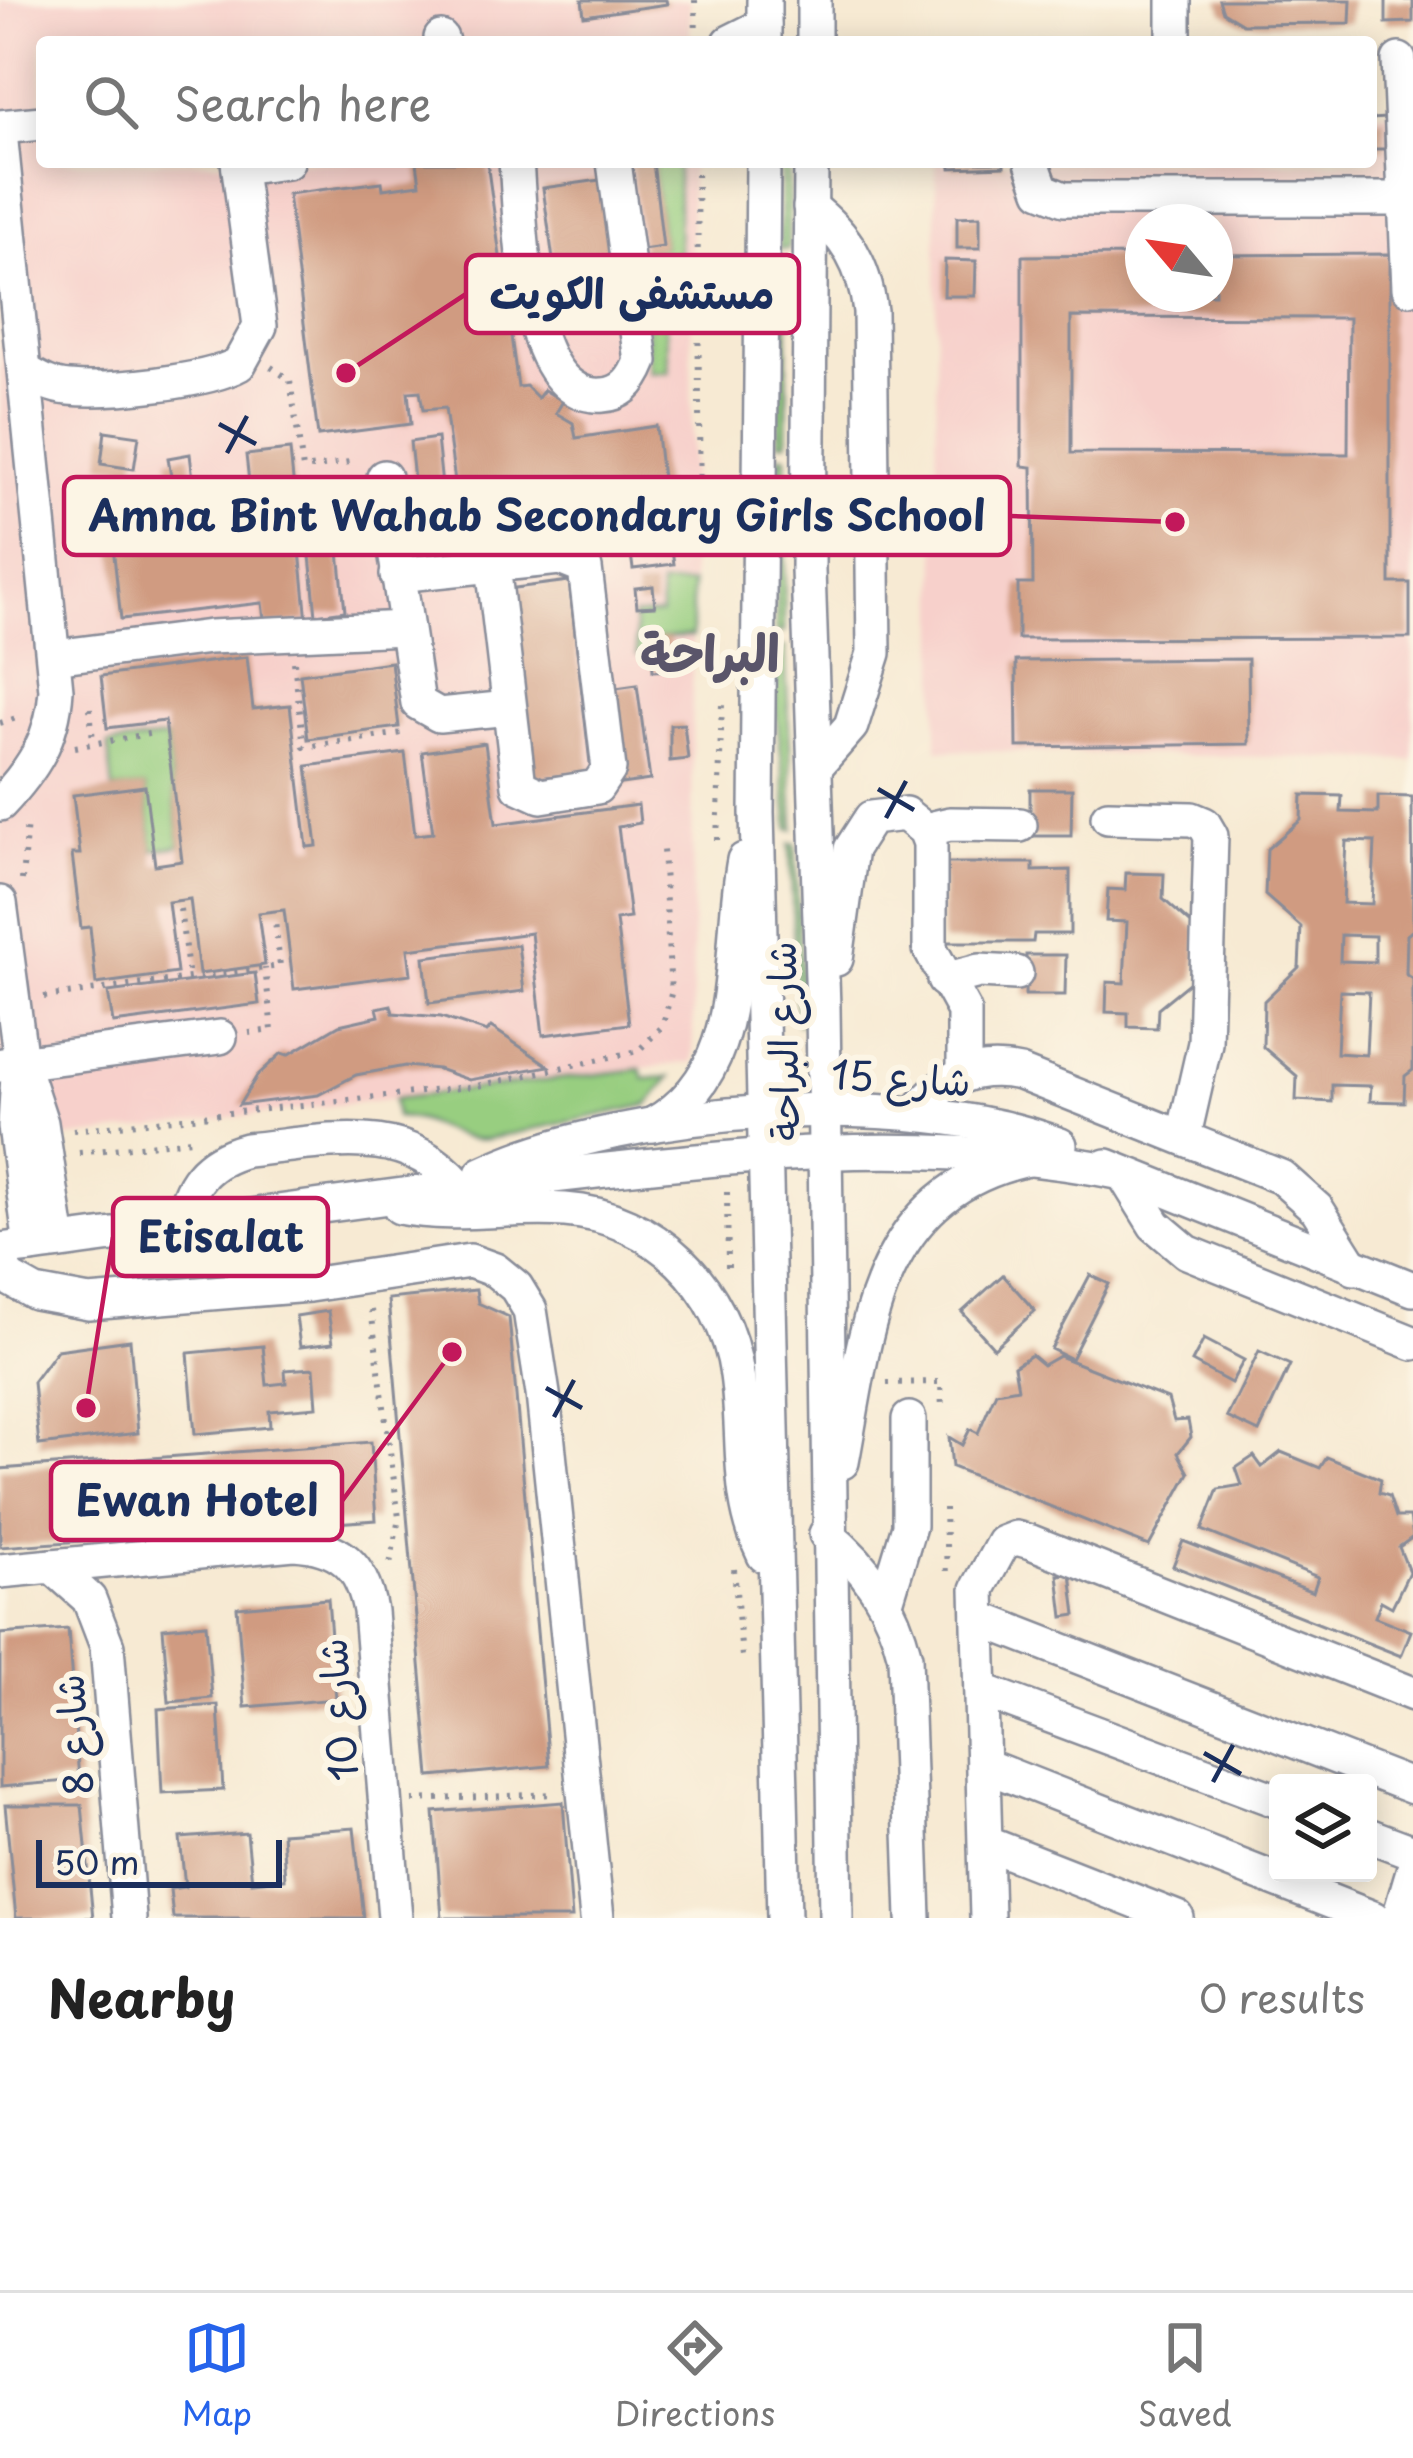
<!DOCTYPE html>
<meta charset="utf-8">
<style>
:root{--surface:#fff;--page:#f6f6f6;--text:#222;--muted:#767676;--line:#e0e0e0;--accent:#2563eb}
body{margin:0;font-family:"Playpen Sans","Playpen Sans Arabic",sans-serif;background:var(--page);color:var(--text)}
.controls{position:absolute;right:36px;bottom:36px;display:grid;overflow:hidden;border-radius:12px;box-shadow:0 6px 30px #0003}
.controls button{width:108px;height:108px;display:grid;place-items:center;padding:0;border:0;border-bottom:3px solid var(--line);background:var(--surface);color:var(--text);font:60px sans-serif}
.compass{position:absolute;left:1125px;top:204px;width:108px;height:108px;border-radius:50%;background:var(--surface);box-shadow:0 6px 30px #0003;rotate:299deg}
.scale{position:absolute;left:36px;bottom:30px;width:246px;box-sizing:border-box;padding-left:12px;border:6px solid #1b2f5e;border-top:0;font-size:33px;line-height:42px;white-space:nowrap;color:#1b2f5e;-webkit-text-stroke:9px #fcf5e5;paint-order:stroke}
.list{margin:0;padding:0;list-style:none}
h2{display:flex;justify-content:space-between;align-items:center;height:156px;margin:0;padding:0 48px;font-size:51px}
h2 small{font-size:39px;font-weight:400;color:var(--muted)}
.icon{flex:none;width:66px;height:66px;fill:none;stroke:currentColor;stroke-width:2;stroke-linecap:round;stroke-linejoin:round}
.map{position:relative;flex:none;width:1413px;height:1918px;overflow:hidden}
.search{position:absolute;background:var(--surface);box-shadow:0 6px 30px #0003;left:36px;right:36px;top:36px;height:132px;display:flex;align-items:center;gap:30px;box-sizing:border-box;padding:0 42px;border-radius:12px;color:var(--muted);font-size:45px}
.sheet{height:372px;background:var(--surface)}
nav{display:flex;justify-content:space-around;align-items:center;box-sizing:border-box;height:168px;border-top:3px solid var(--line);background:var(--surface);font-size:33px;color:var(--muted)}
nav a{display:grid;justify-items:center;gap:6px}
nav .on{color:var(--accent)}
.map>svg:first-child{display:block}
.built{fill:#f7d0cb;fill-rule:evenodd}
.green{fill:#98ce80;stroke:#5a7e6f;stroke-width:3}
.building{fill:#d09b81;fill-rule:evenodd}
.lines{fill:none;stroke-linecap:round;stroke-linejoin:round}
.minor-casing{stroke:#898c98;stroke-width:38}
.path{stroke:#898c98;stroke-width:6;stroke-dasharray:3 9;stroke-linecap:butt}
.minor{stroke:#fff;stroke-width:33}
.ticks{fill:none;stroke:#1b2f5e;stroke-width:4.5}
.labels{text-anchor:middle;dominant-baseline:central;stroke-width:12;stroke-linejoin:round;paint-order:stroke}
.street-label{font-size:39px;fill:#1b2f5e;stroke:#fcf5e5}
.district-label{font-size:51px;font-weight:bold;fill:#5a556a;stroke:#fcf5e5}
.leader{fill:none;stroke:#c2185b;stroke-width:4.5}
.callout-dot{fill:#c2185b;stroke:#fcf5e5;stroke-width:4.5}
.callout{fill:#fcf5e5;stroke:#c2185b;stroke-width:4.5}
.callout-label{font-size:42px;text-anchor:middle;font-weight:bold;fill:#1b2f5e}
</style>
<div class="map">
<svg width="1413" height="1918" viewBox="0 0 1413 1918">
<rect width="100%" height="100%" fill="#fcf5e5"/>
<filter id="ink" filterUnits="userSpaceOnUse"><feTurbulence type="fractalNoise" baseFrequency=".00833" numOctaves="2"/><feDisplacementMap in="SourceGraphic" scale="24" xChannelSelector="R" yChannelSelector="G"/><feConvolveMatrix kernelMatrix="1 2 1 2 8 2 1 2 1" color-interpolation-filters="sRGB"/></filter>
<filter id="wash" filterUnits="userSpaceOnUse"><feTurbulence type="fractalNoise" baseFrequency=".004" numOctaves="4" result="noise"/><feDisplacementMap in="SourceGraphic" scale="48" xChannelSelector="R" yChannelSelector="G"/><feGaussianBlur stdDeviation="2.7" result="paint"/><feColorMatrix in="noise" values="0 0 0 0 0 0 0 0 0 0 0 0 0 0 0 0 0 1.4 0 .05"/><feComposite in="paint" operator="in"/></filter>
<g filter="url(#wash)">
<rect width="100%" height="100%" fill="#f7ead3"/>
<g class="built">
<path d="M0 0H690V42H42V162H691L693 1062 0 1146Z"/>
<path d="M1413 112V760L937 750 936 162H1371V113ZM1143 222H1215V294H1143Z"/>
</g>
<g class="green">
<path d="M653 162H677L679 253 662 274 669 372H649L642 250 663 247Z"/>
<path d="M781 162H789L788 249H780Z"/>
<path d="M781 264 788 265 787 442H779Z"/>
<path d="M779 456H786L784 632H776Z"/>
<path d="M692 584V636L652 639V654L637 655 634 616 661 614 660 586Z"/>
<path d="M785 648 794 829H789L776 707 777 649Z"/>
<path d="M167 738 180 846 153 850 145 787 113 790 108 745Z"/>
<path d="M790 844H795L803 1024H797Z"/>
<path d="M641 1069 644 1079 670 1077 648 1105 487 1139C452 1143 430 1116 396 1117L394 1099Z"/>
</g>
<g id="blocks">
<g class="building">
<path d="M582 0H666L667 4 584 16Z"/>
<path d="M1219 0H1351L1350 23 1243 24 1223 12Z"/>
<path d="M1386 0H1413V22L1386 23Z"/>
<path d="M1385 118V149H1371V119Z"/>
<path d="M417 162H487L518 387 526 386 538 398 544 390 563 401 556 413 573 423 576 438 656 426 664 495 601 502 603 522 570 526 568 505 487 515 457 496 445 408 423 410 420 391 408 392 411 424 318 436 288 194 382 182 383 189 420 184Z"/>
<path d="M631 162H653L663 247 642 250Z"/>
<path d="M950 162H1004V166L951 168Z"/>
<path d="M600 180 612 267 555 274 543 188Z"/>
<path d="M980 216V248H957V217Z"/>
<path d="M1390 254V583H1410V638L1018 639V584H1033L1032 467 1022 466V256L1143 255V294H1215V255ZM1071 317 1349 318 1348 454 1071 453Z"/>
<path d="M945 260 976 261 975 296H944Z"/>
<path d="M105 431 139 436 134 469 101 464Z"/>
<path d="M437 438 442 486 415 489 410 442Z"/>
<path d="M290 450 307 621 265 626 262 603 121 619 107 492 139 489 142 512 251 500 246 455Z"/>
<path d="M190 454 193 479 172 483 168 458Z"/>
<path d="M667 511 674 564 633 569 626 517Z"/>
<path d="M338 542 345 611 316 615 309 546Z"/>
<path d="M569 581 591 772 529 779 507 589Z"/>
<path d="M653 586 655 606 637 607 635 588Z"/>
<path d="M670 638 672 670 653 671 651 639Z"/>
<path d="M247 657 253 709 290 705 307 847 317 846 307 766 405 753 415 835 433 833 422 752 485 743 496 824 638 805 640 823 618 827 630 918 616 920 629 1024 543 1035 531 933 408 949 411 974 294 989 284 910 258 913 265 965 199 974 190 899 168 902 177 973 96 984 90 927 81 928 72 854H80L73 795 145 786 155 865 182 861 165 721 107 728 101 676Z"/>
<path d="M1248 659 1249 744 1017 747 1016 661Z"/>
<path d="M391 662 399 727 308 739 300 674Z"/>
<path d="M637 685 650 780 621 784 609 689Z"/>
<path d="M684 724 688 759 670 761V725Z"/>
<path d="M1030 789H1072L1071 836H1030Z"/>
<path d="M1302 795 1342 796 1341 812 1378 813V796L1412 797 1413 930 1407 935 1406 974 1413 979V1070L1405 1076 1404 1102 1370 1101 1371 1086 1332 1085V1102L1296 1100 1297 1076 1263 1047 1264 1001 1299 967 1301 927 1265 895 1267 849 1301 820ZM1346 841 1375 842 1372 904 1343 903ZM1341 935 1375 936V962L1340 961ZM1340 991 1369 992 1366 1055 1337 1053Z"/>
<path d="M942 863H1033V871L1070 870V934H1034L1033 942H942Z"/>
<path d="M1126 873 1164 874 1163 899 1198 930 1195 978 1158 1008 1157 1028 1128 1027V1013L1106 1012 1107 982 1124 983 1127 922 1106 921 1108 889 1125 890Z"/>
<path d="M518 945 524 991 429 1003 424 957Z"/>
<path d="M1026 955H1066L1065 995H1025Z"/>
<path d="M255 973 259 1004 113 1023 108 992Z"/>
<path d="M391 1005 393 1013 441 1017 487 1032 491 1027 549 1066 469 1080 438 1069 405 1066 356 1075 318 1095 239 1105 257 1076 282 1053 288 1055 339 1025 379 1016 377 1008Z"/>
<path d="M1003 1275 1035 1311 994 1348 962 1312Z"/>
<path d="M1090 1275 1109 1284 1071 1359 1051 1349Z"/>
<path d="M476 1290 478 1303 509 1317 549 1766 430 1777 388 1299Z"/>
<path d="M328 1311 333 1343 300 1347 296 1316Z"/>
<path d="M1204 1339 1244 1360 1231 1383 1192 1362Z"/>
<path d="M130 1340 138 1433 39 1445 33 1382 57 1350Z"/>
<path d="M263 1346 267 1385 286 1383 285 1370 314 1368 317 1407 269 1411 270 1427 195 1434 188 1353Z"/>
<path d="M1259 1351 1290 1365 1259 1432 1227 1417Z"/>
<path d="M1031 1355 1043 1365 1059 1356 1168 1399 1174 1421 1188 1420 1191 1437 1178 1453 1189 1473 1149 1546 952 1467 949 1437 962 1445 970 1429 978 1433 996 1392 1018 1388 1014 1366Z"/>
<path d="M371 1442 376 1520 0 1547V1469Z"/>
<path d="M1281 1452 1320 1468 1327 1457 1381 1479 1379 1493 1389 1496 1396 1517H1410L1413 1537 1399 1547 1409 1572 1392 1607 1381 1601 1375 1617 1411 1631 1401 1656 1173 1566 1183 1541 1313 1592 1318 1577 1202 1530 1218 1489 1242 1485 1236 1468 1254 1456 1262 1467Z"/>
<path d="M1071 1574 1076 1615 1063 1617 1058 1575Z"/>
<path d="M328 1599 336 1699 245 1707 237 1607Z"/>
<path d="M206 1624 212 1698 169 1702 163 1628Z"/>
<path d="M68 1629 79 1780 0 1787V1634Z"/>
<path d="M218 1705 223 1790 162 1793 158 1709Z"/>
<path d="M563 1802 572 1918H442L434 1812Z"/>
<path d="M5 1805H82L93 1918H16Z"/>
<path d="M354 1828 364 1918H173L170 1889 185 1887 180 1838 247 1833 252 1882 285 1879 282 1833Z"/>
</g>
</g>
</g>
<g filter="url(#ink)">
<use href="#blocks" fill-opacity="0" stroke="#898c98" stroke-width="3"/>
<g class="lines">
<g class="minor-casing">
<g id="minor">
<path d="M1174 0V42"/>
<path d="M441 38 442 42"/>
<path d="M730 42 764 25"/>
<path d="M764 42V0"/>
<path d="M814 42V0"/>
<path d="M1399 60 1409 288"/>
<path d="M0 127 42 123"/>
<path d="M0 132 56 690C53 739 33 769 0 804"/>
<path d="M516 162C521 215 520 402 603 395 624 394 634 379 641 361L614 162"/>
<path d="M763 162 757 812 784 1918"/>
<path d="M811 162 808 570 823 1007 836 1918"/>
<path d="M1032 162 1042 190 1064 199H1405"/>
<path d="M239 168 287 162"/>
<path d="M810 207C847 236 864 265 870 311L874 653 851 726 817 765"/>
<path d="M25 371C38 379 52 387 69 388 107 392 207 382 239 364L260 326 238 162"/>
<path d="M384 477 418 703 439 715 509 708"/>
<path d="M397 575 560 558 585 568 609 769 597 787 541 796 519 786 493 565"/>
<path d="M54 657 210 637 405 628"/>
<path d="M1108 817 1192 819 1204 824 1211 836 1205 1043 1184 1135"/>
<path d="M925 830 950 824 1020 825"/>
<path d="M0 903 21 1062 41 1123 59 1242"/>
<path d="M836 959 851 849 871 818 905 814 925 830 930 843V949L964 1011V1074"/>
<path d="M944 980 979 971 1016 973"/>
<path d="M2 1065 220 1037"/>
<path d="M18 1076 15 1126 31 1246"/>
<path d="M917 1112C944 1077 976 1064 1020 1073L1281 1177 1317 1209 1354 1268"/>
<path d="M652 1125C750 1071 726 955 744 860"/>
<path d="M1107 1166 1413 1289"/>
<path d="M1123 1173 1155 1225 1187 1252 1413 1343"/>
<path d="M482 1174C627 1105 910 1087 1060 1145"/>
<path d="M400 1207C456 1218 510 1206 565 1210 654 1216 725 1287 737 1375 746 1437 735 1496 764 1555"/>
<path d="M182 1226C187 1184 205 1161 247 1150 324 1143 403 1120 459 1186"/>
<path d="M0 1250C196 1225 391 1194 588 1172 769 1152 943 1137 1123 1173"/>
<path d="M0 1265 10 1279 35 1293 89 1303 309 1285 470 1261 495 1270 516 1287 530 1310 543 1394 597 1918"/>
<path d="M842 1462C866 1335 872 1196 1024 1160"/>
<path d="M826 1534C868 1568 892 1605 905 1657L914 1918"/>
<path d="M52 1566 89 1599 107 1646 129 1918"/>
<path d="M0 1571 294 1543C340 1546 362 1565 370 1611L395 1918"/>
<path d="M886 1602 909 1526V1419"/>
<path d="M979 1618 1413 1787"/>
<path d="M981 1690 1278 1801"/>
<path d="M983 1765 1373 1918"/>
<path d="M1368 1835 1413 1852"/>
<path d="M986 1843 1177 1918"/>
<path d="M987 1918 978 1589 1003 1543 1016 1538 1031 1542 1413 1694"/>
<path d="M1399 1918 1413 1871"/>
</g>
</g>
<g class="path">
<path d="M695 0 696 38"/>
<path d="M697 162 700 526 727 519"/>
<path d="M271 367 290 380 303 469 356 461"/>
<path d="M294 662 304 747 403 733"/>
<path d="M90 708 93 741"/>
<path d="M0 723 20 717"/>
<path d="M75 747 154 733"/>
<path d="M717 840 722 704"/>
<path d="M22 880 27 822"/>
<path d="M180 909 189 978"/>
<path d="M44 997 280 966 275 921"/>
<path d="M249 1033 272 1030 265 968"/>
<path d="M73 1130 477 1086 638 1051 662 1027 671 994 663 849"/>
<path d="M79 1153 191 1140"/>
<path d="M727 1192 728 1267"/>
<path d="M371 1310 399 1518 389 1570"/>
<path d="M887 1383 941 1382 942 1411"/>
<path d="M945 1508 947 1579"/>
<path d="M734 1569 742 1657"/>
<path d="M413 1800 556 1794"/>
</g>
<use href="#minor" class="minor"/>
</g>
</g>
<path class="ticks" d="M219 424 256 444M227 453 247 416M878 789 914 810M886 818 906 781M546 1388 582 1408M554 1417 574 1380M1204 1753 1241 1774M1213 1782 1233 1745"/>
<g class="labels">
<g class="street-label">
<text transform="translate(781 1041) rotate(-91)">شارع البراحة</text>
<text transform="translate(901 1076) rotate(3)">شارع 15</text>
<text transform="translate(336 1710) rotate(-95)">شارع 10</text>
<text transform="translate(72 1735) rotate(-95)">شارع 8</text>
</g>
<g class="district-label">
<text x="710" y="650">البراحة</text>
</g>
</g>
<path class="leader" d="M346 373L466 294M1175 522L1010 516M86 1408L113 1237M452 1352L342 1501"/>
<g class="callout-dot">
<circle cx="346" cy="373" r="12"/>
<circle cx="1175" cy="522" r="12"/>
<circle cx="86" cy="1408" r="12"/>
<circle cx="452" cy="1352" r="12"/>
</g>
<g class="callout">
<rect x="466" y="255" width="333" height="78" rx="12"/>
<rect x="64" y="477" width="946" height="78" rx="12"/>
<rect x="113" y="1198" width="215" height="78" rx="12"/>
<rect x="51" y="1462" width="291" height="78" rx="12"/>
</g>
<g class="callout-label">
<text x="632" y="309">مستشفى الكويت</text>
<text x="537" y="531">Amna Bint Wahab Secondary Girls School</text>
<text x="221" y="1252">Etisalat</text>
<text x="197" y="1516">Ewan Hotel</text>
</g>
</svg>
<div class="controls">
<button><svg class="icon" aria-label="layers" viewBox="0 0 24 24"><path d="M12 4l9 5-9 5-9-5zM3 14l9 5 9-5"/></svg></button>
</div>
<svg class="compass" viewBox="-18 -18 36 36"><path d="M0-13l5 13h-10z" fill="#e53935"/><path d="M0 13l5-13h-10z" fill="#767676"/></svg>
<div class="scale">50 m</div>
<div class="search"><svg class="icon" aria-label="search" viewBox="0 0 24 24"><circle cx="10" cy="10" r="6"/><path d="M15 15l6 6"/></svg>Search here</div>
</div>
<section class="sheet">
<h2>Nearby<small>0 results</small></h2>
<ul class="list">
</ul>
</section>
<nav>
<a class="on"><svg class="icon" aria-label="map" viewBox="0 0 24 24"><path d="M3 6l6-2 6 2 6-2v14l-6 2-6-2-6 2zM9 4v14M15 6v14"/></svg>Map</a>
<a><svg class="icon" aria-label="directions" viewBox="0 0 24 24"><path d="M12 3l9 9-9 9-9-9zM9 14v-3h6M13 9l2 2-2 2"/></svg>Directions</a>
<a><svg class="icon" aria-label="saved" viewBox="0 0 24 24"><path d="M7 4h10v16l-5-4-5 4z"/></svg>Saved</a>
</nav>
